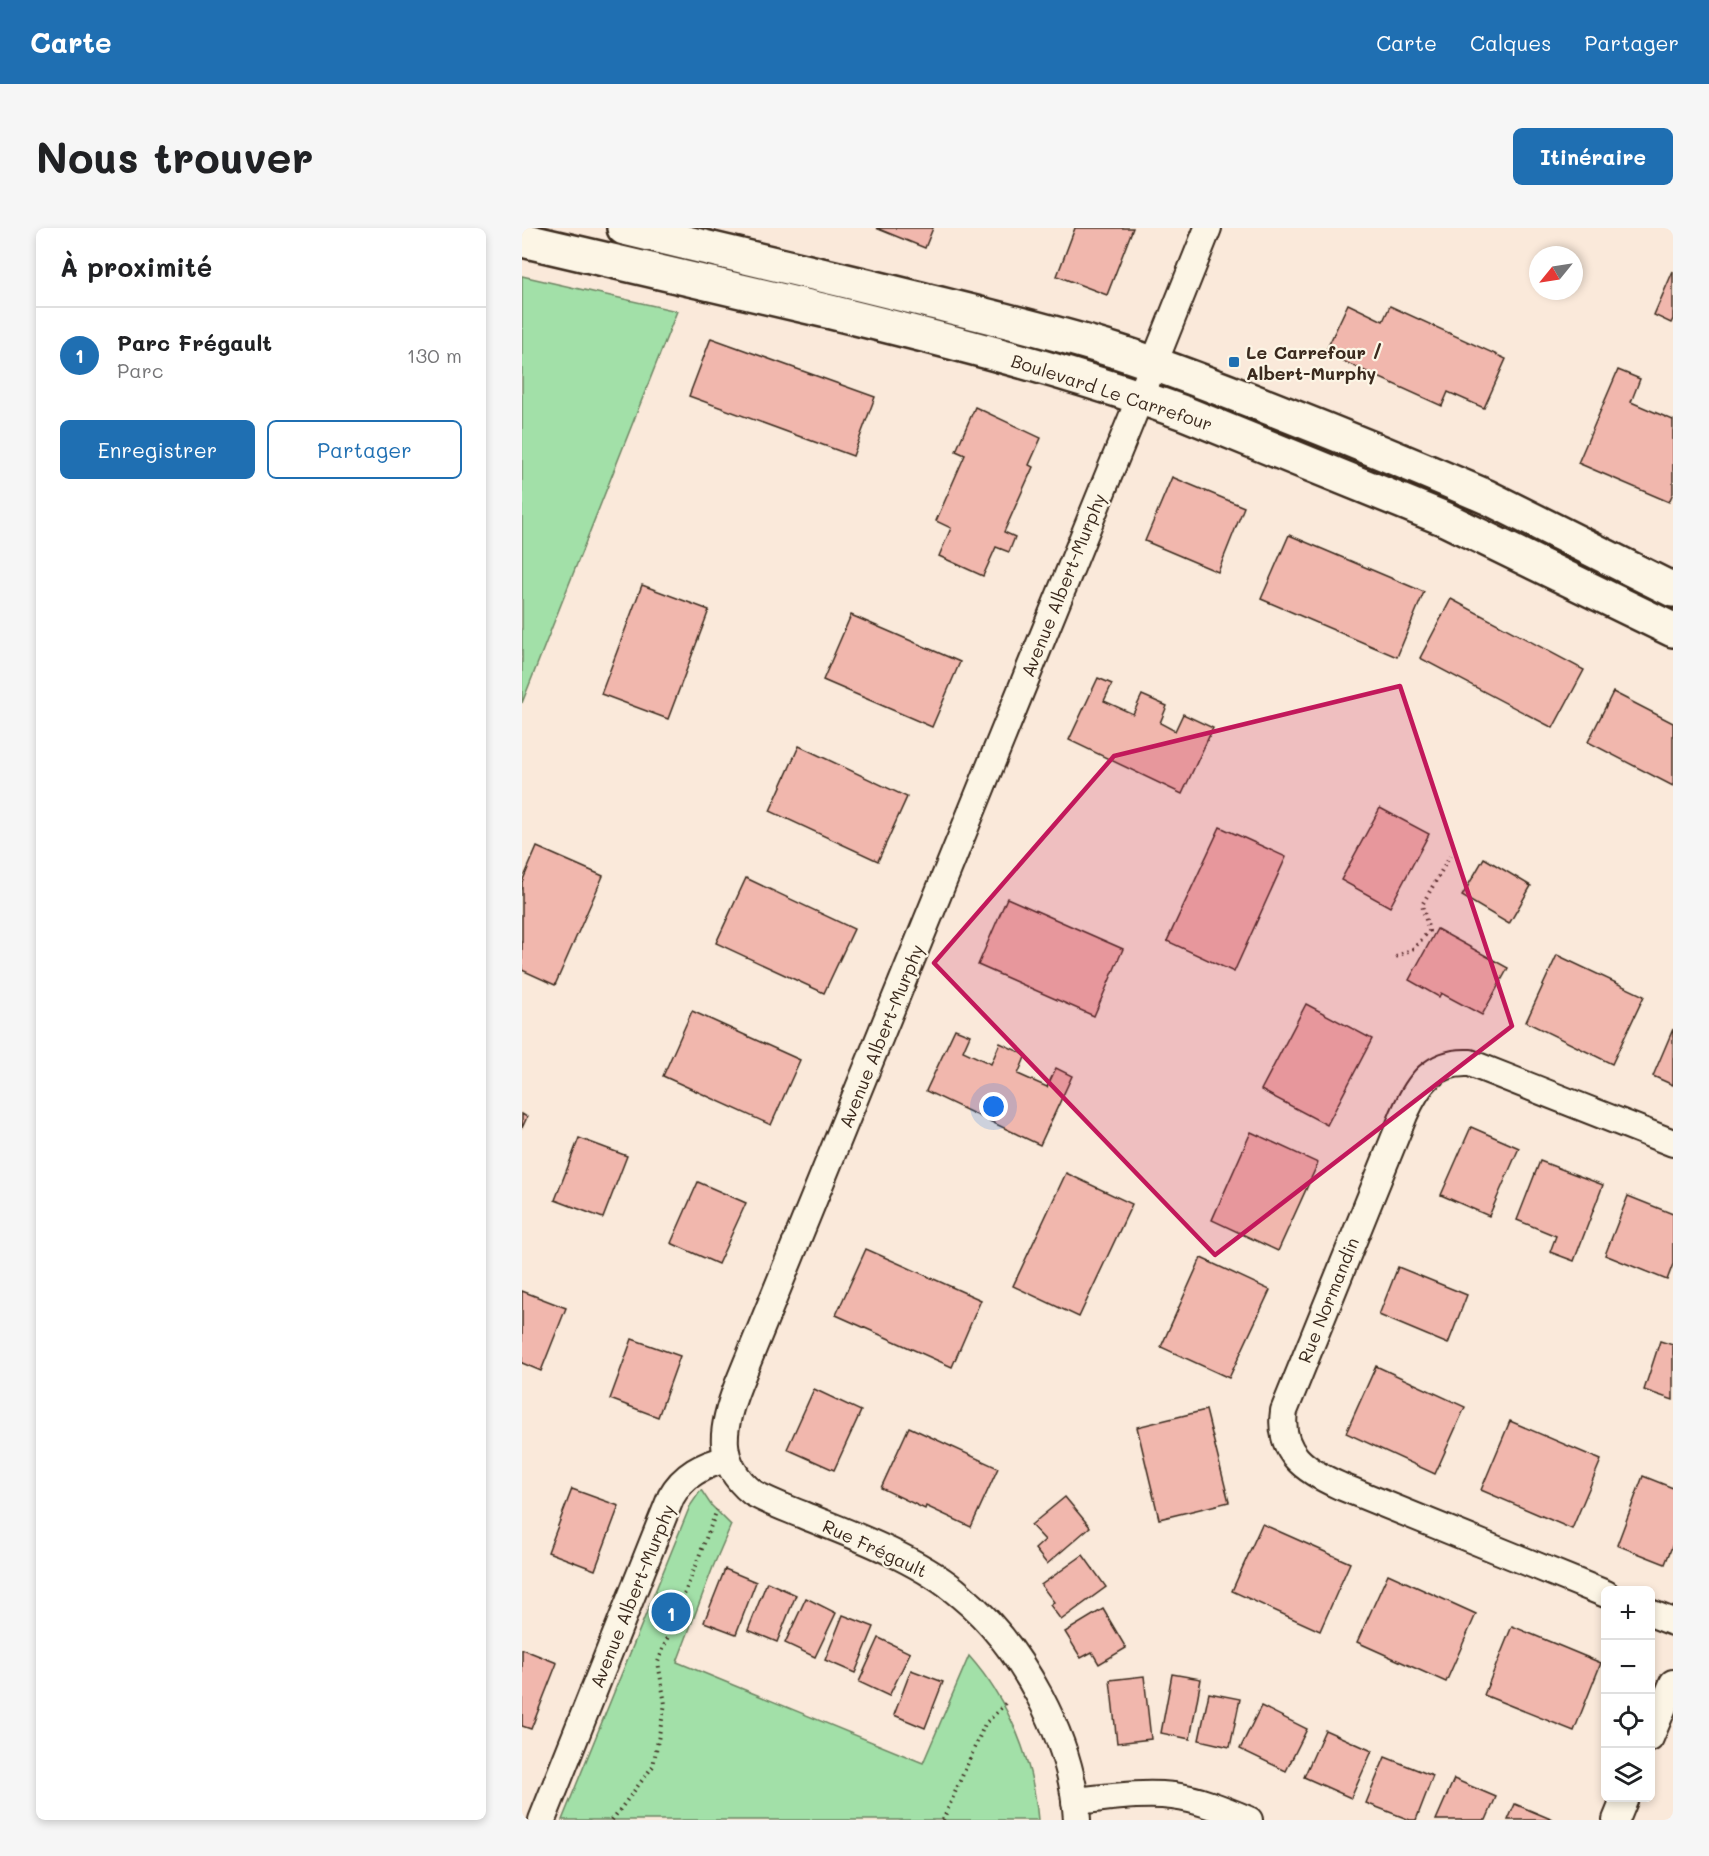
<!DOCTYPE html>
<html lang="fr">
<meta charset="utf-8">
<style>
:root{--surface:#fff;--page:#f6f6f6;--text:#202124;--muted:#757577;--line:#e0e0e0;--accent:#1f6fb2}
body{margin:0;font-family:Mali,sans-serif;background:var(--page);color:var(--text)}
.controls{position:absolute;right:18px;bottom:18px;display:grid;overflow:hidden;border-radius:9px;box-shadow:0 3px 9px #0003}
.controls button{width:54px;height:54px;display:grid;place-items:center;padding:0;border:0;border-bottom:2px solid var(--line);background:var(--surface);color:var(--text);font:30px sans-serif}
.compass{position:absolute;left:1007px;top:18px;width:54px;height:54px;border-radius:50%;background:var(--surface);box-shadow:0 3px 9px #0003;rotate:240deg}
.you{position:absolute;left:472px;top:879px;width:21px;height:21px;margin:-15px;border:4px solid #fff;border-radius:50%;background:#1a73e8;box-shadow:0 0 0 9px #1a73e833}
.badge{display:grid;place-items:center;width:39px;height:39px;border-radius:50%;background:var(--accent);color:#fff;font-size:20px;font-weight:700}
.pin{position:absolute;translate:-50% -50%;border:3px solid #fff;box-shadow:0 2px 6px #0006}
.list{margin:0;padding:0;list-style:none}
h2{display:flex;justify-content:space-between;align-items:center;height:78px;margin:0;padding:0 24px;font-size:26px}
h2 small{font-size:20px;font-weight:400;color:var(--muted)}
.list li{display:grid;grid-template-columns:39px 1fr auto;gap:18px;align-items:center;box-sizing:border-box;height:96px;padding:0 24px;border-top:2px solid var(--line)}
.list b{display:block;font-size:22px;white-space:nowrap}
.list p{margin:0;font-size:20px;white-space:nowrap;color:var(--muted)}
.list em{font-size:20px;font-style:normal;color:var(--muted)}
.actions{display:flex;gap:12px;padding:18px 24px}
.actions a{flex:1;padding:14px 0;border:2px solid var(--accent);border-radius:9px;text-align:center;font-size:21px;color:var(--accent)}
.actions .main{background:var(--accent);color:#fff}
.icon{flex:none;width:33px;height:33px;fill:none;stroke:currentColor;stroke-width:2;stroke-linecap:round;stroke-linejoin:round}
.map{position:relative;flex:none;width:1151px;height:1592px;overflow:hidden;border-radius:9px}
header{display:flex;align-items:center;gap:36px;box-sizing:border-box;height:84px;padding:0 30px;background:var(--accent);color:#fff}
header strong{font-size:28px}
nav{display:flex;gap:33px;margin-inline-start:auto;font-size:21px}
.intro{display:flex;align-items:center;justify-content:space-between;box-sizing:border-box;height:144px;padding:0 36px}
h1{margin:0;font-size:42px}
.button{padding:15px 27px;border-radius:9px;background:var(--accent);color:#fff;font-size:21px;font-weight:700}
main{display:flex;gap:36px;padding:0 36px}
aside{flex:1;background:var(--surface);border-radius:9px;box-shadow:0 3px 9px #0003}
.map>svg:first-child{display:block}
.green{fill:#a2e0a8;stroke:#6e8563;stroke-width:1.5}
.building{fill:#f1b7ad;stroke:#3b2a1e;stroke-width:1.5}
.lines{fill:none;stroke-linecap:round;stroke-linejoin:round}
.street-casing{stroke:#3b2a1e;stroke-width:30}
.secondary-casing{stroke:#3b2a1e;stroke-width:38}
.path{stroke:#3b2a1e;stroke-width:4;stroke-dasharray:1.5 4.5;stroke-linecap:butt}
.street{stroke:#fcf5e5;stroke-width:26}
.secondary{stroke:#fcf5e5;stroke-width:33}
.marked{fill:#c2185b;fill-opacity:0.2;stroke:#c2185b;stroke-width:4.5;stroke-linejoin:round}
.poi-dot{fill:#1f6fb2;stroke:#fcf5e5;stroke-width:2}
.labels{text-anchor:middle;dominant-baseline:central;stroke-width:4.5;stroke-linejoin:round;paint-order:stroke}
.poi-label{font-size:18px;font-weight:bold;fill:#3b2a1e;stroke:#fcf5e5;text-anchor:start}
.street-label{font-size:18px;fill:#3b2a1e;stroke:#fcf5e5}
</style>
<header>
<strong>Carte</strong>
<nav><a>Carte</a><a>Calques</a><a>Partager</a></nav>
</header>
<div class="intro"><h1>Nous trouver</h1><a class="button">Itinéraire</a></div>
<main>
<aside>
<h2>À proximité<small></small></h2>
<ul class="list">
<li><span class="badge">1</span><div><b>Parc Frégault</b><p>Parc</p></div><em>130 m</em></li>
</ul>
<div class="actions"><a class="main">Enregistrer</a><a>Partager</a></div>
</aside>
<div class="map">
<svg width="1151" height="1592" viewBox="0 0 1151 1592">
<rect width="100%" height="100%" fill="#fae9da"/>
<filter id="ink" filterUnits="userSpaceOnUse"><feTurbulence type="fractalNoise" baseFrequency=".0167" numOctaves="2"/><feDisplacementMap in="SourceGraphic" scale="12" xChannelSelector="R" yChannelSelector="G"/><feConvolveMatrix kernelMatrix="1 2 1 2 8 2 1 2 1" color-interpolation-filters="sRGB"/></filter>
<g filter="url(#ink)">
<g class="green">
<path d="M0 48 155 83 0 475Z"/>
<path d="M179 1262 189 1277 209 1297 191 1339 155 1434 401 1535 447 1428C487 1473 511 1532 516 1592H40L168 1278Z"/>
</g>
<g class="building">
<path d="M354 0H411L403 20Z"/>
<path d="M553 0H611L585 67 535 48Z"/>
<path d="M1151 43V91L1149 95 1132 87Z"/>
<path d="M826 76 861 93 868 78 984 131 962 180 926 164 920 178 803 125Z"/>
<path d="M189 110 353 169 331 228 167 168Z"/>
<path d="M1096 142 1118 151 1109 174 1151 192V265L1147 274 1056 235Z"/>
<path d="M453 179 519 210 507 237 511 239 482 304 493 309 487 324 474 319 461 348 417 328 429 300 414 293 443 227 434 223Z"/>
<path d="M650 249 722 279 696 344 623 313Z"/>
<path d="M767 307 902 364 875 429 739 371Z"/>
<path d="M120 357 187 382 146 491 79 466Z"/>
<path d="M929 371 1062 442 1031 500 898 430Z"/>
<path d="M329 387 438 434 410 499 301 452Z"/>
<path d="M576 450 590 456 582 473 611 486 620 467 645 478 638 495 653 503 661 486 691 500 660 566 547 512Z"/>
<path d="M1091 464 1151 495V558L1066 514Z"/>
<path d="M277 518 385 569 356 633 248 583Z"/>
<path d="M858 580 907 606 868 679 819 652Z"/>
<path d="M698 599 764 629 712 744 645 713Z"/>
<path d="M15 619 81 648 33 757 0 742V654Z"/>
<path d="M962 630 1009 658 987 696 940 668Z"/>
<path d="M224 650 332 701 302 765 194 715Z"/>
<path d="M485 670 601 721 572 788 456 737Z"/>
<path d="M915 701 986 740 960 787 919 765 917 769 887 752Z"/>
<path d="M1035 727 1122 768 1090 836 1004 794Z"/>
<path d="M784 776 850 811 805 897 739 862Z"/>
<path d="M170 783 278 832 249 897 141 848Z"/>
<path d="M433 801 448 807 441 823 469 836 478 815 504 827 496 846 525 859 534 840 550 848 518 917 404 863Z"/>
<path d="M1151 801V857L1131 848Z"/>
<path d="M0 886 5 889 0 900Z"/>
<path d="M949 899 997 920 967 988 919 967Z"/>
<path d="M729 904 796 935 756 1023 690 992Z"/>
<path d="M57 910 105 928 81 990 33 972Z"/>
<path d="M1018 933 1081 957 1052 1033 1028 1024 1034 1008 995 992Z"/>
<path d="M544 945 610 976 557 1089 491 1058Z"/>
<path d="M176 954 224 975 196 1036 149 1015Z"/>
<path d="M1106 968 1151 986V1036L1145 1052 1083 1027Z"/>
<path d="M344 1021 459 1072 430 1139 314 1087Z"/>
<path d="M679 1030 748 1062 707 1150 639 1119Z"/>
<path d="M876 1039 945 1067 926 1116 857 1087Z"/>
<path d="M0 1063 44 1080 19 1143 0 1135Z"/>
<path d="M110 1111 158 1128 136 1189 88 1171Z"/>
<path d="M1138 1113 1151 1117V1172L1122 1162Z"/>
<path d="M854 1138 943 1179 913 1246 824 1205Z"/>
<path d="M292 1161 339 1183 312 1242 265 1221Z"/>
<path d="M684 1182 707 1274 637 1291 615 1199Z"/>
<path d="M988 1193 1079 1232 1050 1301 959 1262Z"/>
<path d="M387 1199 476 1240 449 1299 404 1278 403 1281 359 1260Z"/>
<path d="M1121 1248 1151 1260V1316L1143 1336 1095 1317Z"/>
<path d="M50 1261 97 1278 73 1342 26 1324Z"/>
<path d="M543 1269 568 1299 525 1336 513 1321 523 1312 509 1297Z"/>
<path d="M740 1296 828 1335 798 1403 710 1363Z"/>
<path d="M561 1327 584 1359 539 1392 528 1377 532 1374 519 1357Z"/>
<path d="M203 1341 234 1354 214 1406 182 1394Z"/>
<path d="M866 1346 954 1386 924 1454 835 1414Z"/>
<path d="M245 1354 274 1367 255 1414 226 1402Z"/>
<path d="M284 1370 314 1385 293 1429 263 1415Z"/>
<path d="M581 1381 604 1420 577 1436 570 1424 559 1430 543 1404Z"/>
<path d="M321 1387 352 1399 333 1445 303 1432Z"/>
<path d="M990 1398 1079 1435 1052 1503 962 1467Z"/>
<path d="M357 1410 388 1425 367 1468 337 1454Z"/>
<path d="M0 1421 35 1435 9 1501 0 1498Z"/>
<path d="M389 1442 421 1454 403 1500 372 1487Z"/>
<path d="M650 1446 679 1451 668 1511 639 1505Z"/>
<path d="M622 1448 629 1511 595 1515 588 1452Z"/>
<path d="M687 1465 718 1471 708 1519 677 1512Z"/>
<path d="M739 1478 785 1501 764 1543 718 1521Z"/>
<path d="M803 1502 850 1523 829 1570 782 1549Z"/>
<path d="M863 1529 911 1548 894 1592H888L844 1575Z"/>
<path d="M932 1551 974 1569 964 1592H914Z"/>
<path d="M993 1576 1031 1592H986Z"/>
</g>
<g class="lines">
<g class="street-casing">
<g id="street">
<path d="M1084 1366 818 1258C784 1243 756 1225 762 1183L882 887C896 856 911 833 948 835L1151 915"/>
<path d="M1128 1385 1151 1394"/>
<path d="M1128 1510 1151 1455"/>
<path d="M553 1573C585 1570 620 1564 651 1568 677 1571 703 1582 727 1592"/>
<path d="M20 1592 149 1269C161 1247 181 1237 205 1231"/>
<path d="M555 1592C551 1513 499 1417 438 1367 420 1351 399 1339 377 1328 346 1312 313 1300 281 1287 264 1280 247 1274 231 1265 192 1234 200 1198 216 1157L618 170 686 0"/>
<path d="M1094 1592 1103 1570"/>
</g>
</g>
<g class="secondary-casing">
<g id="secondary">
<path d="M102 0C200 23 297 46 394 70 462 87 530 103 597 124 647 140 697 160 746 179 820 208 893 238 965 269L1151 362"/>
<path d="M0 12C103 36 206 60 309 84 428 113 547 143 662 185L923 291 1151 402"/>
</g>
</g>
<g class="path">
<path d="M874 729 892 720 907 703 900 677 928 628"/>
<path d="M90 1592 131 1538 143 1476 136 1434 195 1282"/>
<path d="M421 1592 463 1496 484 1475"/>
</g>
<use href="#street" class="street"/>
<use href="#secondary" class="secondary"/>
</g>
</g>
<path class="marked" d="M878 458 990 798 693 1027 412 735 592 528Z"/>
<rect class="poi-dot" x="706" y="128" width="12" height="12" rx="3"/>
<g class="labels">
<g class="poi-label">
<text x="724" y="124">Le Carrefour /<tspan x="724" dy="21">Albert-Murphy</tspan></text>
</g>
<g class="street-label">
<text transform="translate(590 164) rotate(18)">Boulevard Le Carrefour</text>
<text transform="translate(541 357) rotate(-68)">Avenue Albert-Murphy</text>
<text transform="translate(359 808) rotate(-68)">Avenue Albert-Murphy</text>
<text transform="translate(806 1072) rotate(-68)">Rue Normandin</text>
<text transform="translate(353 1320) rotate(25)">Rue Frégault</text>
<text transform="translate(110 1368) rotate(-68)">Avenue Albert-Murphy</text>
</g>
</g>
</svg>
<div class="controls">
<button>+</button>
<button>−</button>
<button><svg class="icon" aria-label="locate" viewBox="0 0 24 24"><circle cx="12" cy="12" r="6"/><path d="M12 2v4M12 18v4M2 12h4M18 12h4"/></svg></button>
<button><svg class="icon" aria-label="layers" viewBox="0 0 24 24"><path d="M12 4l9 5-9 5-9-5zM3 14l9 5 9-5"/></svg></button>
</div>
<svg class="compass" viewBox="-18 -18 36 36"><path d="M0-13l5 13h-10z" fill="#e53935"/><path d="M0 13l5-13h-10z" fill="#757577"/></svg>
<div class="you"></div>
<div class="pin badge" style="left:149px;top:1384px">1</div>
</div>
</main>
